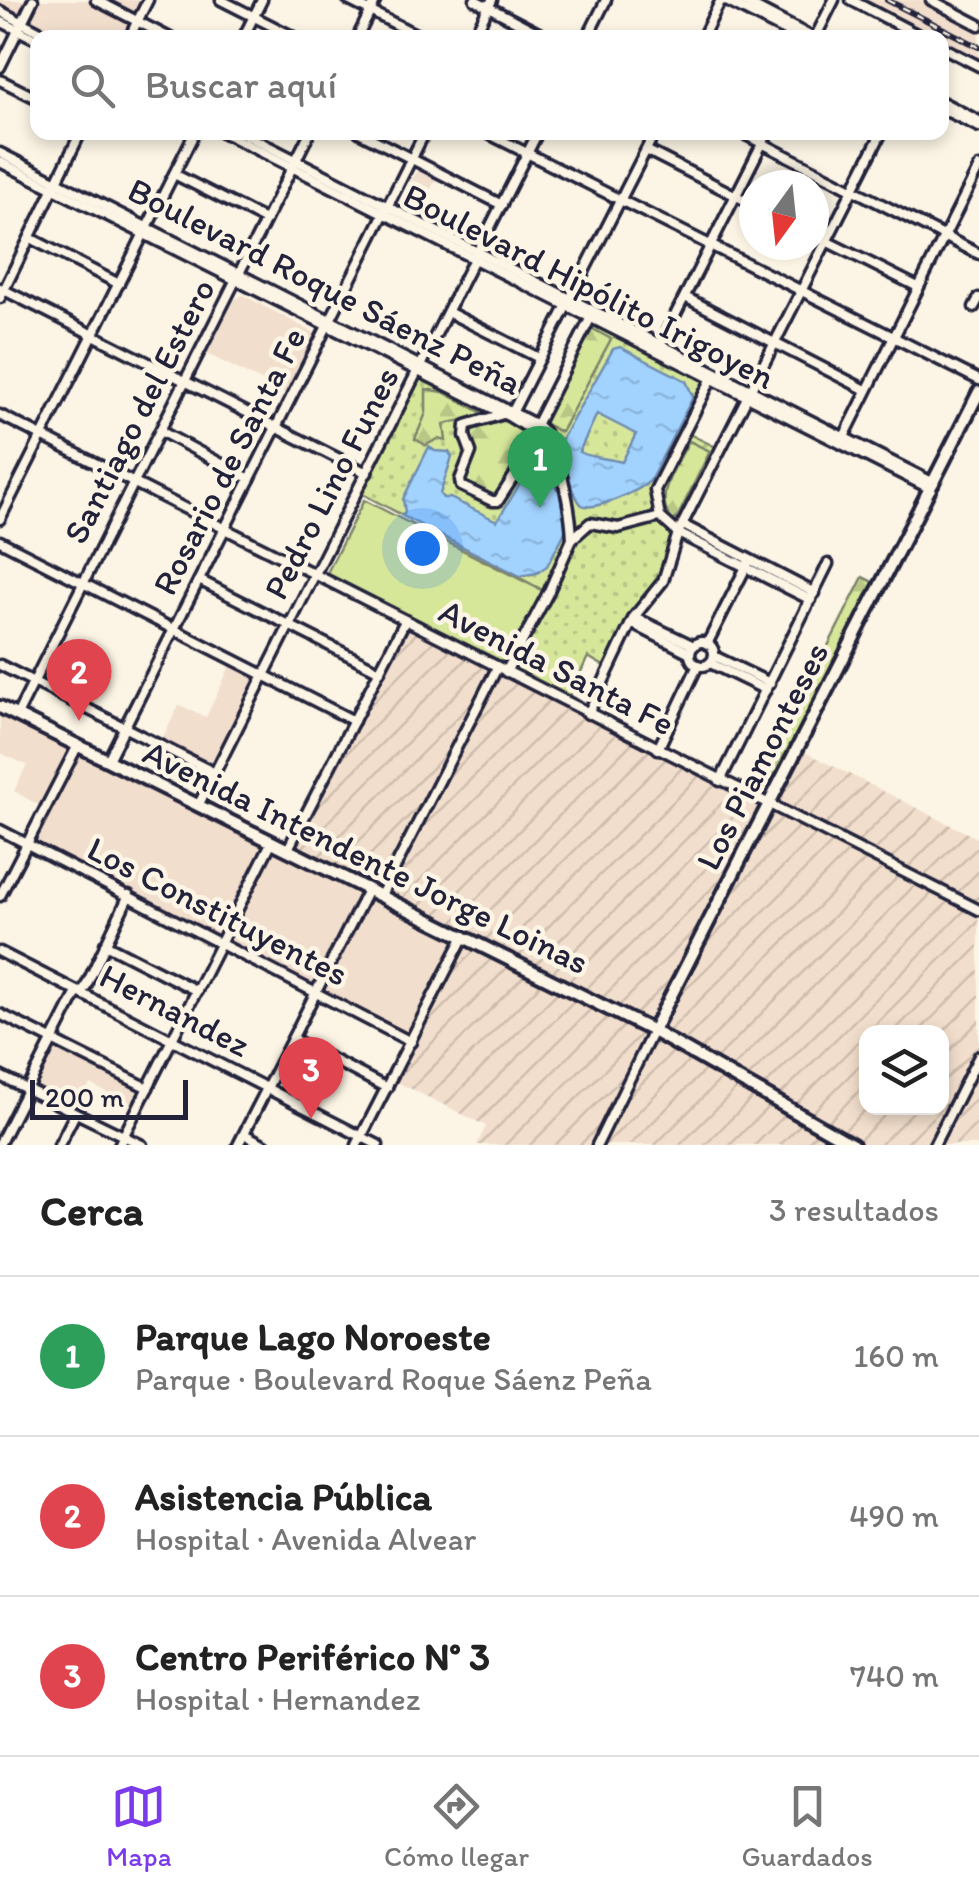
<!DOCTYPE html>
<html lang="es">
<meta charset="utf-8">
<style>
:root{--surface:#fff;--page:#f6f6f6;--text:#222;--muted:#767676;--line:#e0e0e0;--accent:#7c3aed}
body{margin:0;font-family:Itim,sans-serif;background:var(--page);color:var(--text)}
.controls{position:absolute;right:30px;bottom:30px;display:grid;overflow:hidden;border-radius:20px;box-shadow:0 5px 15px #0003}
.controls button{width:90px;height:90px;display:grid;place-items:center;padding:0;border:0;border-bottom:2px solid var(--line);background:var(--surface);color:var(--text);font:50px sans-serif}
.compass{position:absolute;left:739px;top:170px;width:90px;height:90px;border-radius:50%;background:var(--surface);box-shadow:0 5px 15px #0003;rotate:195deg}
.scale{position:absolute;left:30px;bottom:25px;width:158px;box-sizing:border-box;padding-left:10px;border:5px solid #22223b;border-top:0;font-size:28px;line-height:35px;white-space:nowrap;color:#22223b;-webkit-text-stroke:8px #fcf5e5;paint-order:stroke}
.you{position:absolute;left:422px;top:548px;width:35px;height:35px;margin:-25px;border:8px solid #fff;border-radius:50%;background:#1a73e8;box-shadow:0 0 0 15px #1a73e833}
.badge{display:grid;place-items:center;width:65px;height:65px;border-radius:50%;background:var(--accent);color:#fff;font-size:32px;font-weight:700}
.pin{position:absolute;translate:-50% -82px;filter:drop-shadow(0 2px 5px #0008)}
.pin::after{content:'';position:absolute;top:52px;width:35px;height:30px;background:inherit;clip-path:polygon(0 0,100% 0,50% 100%)}
.list{margin:0;padding:0;list-style:none}
h2{display:flex;justify-content:space-between;align-items:center;height:130px;margin:0;padding:0 40px;font-size:42px}
h2 small{font-size:32px;font-weight:400;color:var(--muted)}
.list li{display:grid;grid-template-columns:65px 1fr auto;gap:30px;align-items:center;box-sizing:border-box;height:160px;padding:0 40px;border-top:2px solid var(--line)}
.list b{display:block;font-size:38px;white-space:nowrap}
.list p{margin:0;font-size:32px;white-space:nowrap;color:var(--muted)}
.list em{font-size:32px;font-style:normal;color:var(--muted)}
.icon{flex:none;width:55px;height:55px;fill:none;stroke:currentColor;stroke-width:2;stroke-linecap:round;stroke-linejoin:round}
.map{position:relative;flex:none;width:979px;height:1145px;overflow:hidden}
.search{position:absolute;background:var(--surface);box-shadow:0 5px 15px #0003;left:30px;right:30px;top:30px;height:110px;display:flex;align-items:center;gap:25px;box-sizing:border-box;padding:0 35px;border-radius:20px;color:var(--muted);font-size:38px}
.sheet{height:610px;background:var(--surface)}
nav{display:flex;justify-content:space-around;align-items:center;box-sizing:border-box;height:140px;border-top:2px solid var(--line);background:var(--surface);font-size:28px;color:var(--muted)}
nav a{display:grid;justify-items:center;gap:5px}
nav .on{color:var(--accent)}
.map>svg:first-child{display:block}
.built{fill:#f2decc}
.industrial{fill:url(#industrial-furrows);fill-rule:evenodd}
.green{fill:url(#green-dots);stroke:#7c846a;stroke-width:2.5}
.forest{fill:url(#forest-firs);stroke:#7c846a;stroke-width:2.5}
.pitch{fill:#d7e79a;stroke:#7c846a;stroke-width:2.5}
.water{fill:url(#water-ripples);stroke:#6f8cb1;stroke-width:2.5;fill-rule:evenodd}
.lines{fill:none;stroke-linecap:round;stroke-linejoin:round}
.minor-casing{stroke:#22223b;stroke-width:15}
.major-casing{stroke:#22223b;stroke-width:18}
.minor{stroke:#fcf5e5;stroke-width:8}
.major{stroke:#fcf5e5;stroke-width:10}
.rail-casing{stroke:#22223b;stroke-width:6}
.rail{stroke:#fcf5e5;stroke-width:2.5;stroke-dasharray:8;stroke-linecap:butt}
.labels{text-anchor:middle;dominant-baseline:central;stroke-width:9;stroke-linejoin:round;paint-order:stroke}
.street-label{font-size:35px;fill:#22223b;stroke:#fcf5e5}
</style>
<div class="map">
<svg width="979" height="1145" viewBox="0 0 979 1145">
<defs>
<pattern id="industrial-furrows" width="10" height="10" patternUnits="userSpaceOnUse" patternTransform="scale(2.5)"><rect width="10" height="10" fill="#f2decc"/><path d="M-1 1l2-2M0 10L10 0M9 11l2-2" fill="none" stroke="#cfbeb0"/></pattern>
<pattern id="green-dots" width="8" height="8" patternUnits="userSpaceOnUse" patternTransform="scale(2.5)"><rect width="8" height="8" fill="#d7e79a"/><path d="M2 2h.1M6 6h.1" fill="none" stroke="#b8c686" stroke-width="1.8" stroke-linecap="round"/></pattern>
<pattern id="forest-firs" width="22" height="20" patternUnits="userSpaceOnUse" patternTransform="scale(2.5)"><rect width="22" height="20" fill="#d7e79a"/><path d="M5 1l3.5 6h-7zM16 11l3.5 6h-7z" fill="#b8c686"/></pattern>
<pattern id="water-ripples" width="26" height="14" patternUnits="userSpaceOnUse" patternTransform="scale(2.5)"><rect width="26" height="14" fill="#a2d3ff"/><path d="M2 4q2-2 4 0t4 0M15 11q2-2 4 0t4 0" fill="none" stroke="#8bb5db"/></pattern>
</defs>
<rect width="100%" height="100%" fill="#fcf5e5"/>
<filter id="ink" filterUnits="userSpaceOnUse"><feTurbulence type="fractalNoise" baseFrequency=".01" numOctaves="2"/><feDisplacementMap in="SourceGraphic" scale="20" xChannelSelector="R" yChannelSelector="G"/><feConvolveMatrix kernelMatrix="1 2 1 2 8 2 1 2 1" color-interpolation-filters="sRGB"/></filter>
<g filter="url(#ink)">
<g class="built">
<path d="M0 0H148L129 38 52 37 0 11Z"/>
<path d="M851 0H929L979 25V65L942 46V38L925 37Z"/>
<path d="M421 169 437 177 426 199 434 203 427 218 399 204 417 170Z"/>
<path d="M243 295 315 333 285 393 207 354 234 300Z"/>
<path d="M233 660 264 676 215 773 159 746 179 705 206 717Z"/>
<path d="M0 707 464 936 411 1042 27 843 45 809 14 791 27 765 0 753Z"/>
<path d="M55 1047 138 1088 131 1105 90 1084 84 1097 81 1114 36 1091Z"/>
</g>
<path class="industrial" d="M405 621 768 805 797 748 979 839V1145H477L486 1126 391 1079 464 936 288 849ZM866 1032H942V1108H866Z"/>
<path class="green" d="M222 133H240L478 253 712 378 685 432 720 449 683 525 663 581 634 617 609 669 588 657 566 703 506 672 548 593 357 491 418 372 533 431 590 318Z"/>
<g class="forest">
<path d="M591 328 611 339 561 432 543 423Z"/>
<path d="M426 389 443 392 486 415 444 424 446 441 438 439 426 445 415 439 426 413Z"/>
<path d="M506 420 525 430 549 452 511 469 494 497 469 487 464 481 477 451 469 431Z"/>
<path d="M689 441 710 451 677 518 672 521C652 496 677 465 689 441Z"/>
<path d="M863 577 877 584 772 788 759 782Z"/>
</g>
<path class="pitch" d="M364 500 545 592 506 668 325 577Z"/>
<path class="water" d="M620 347 686 381 693 397 650 481C640 490 594 512 582 505 579 503 575 494 573 491L560 496 566 529 563 536 547 566 537 573 520 576 403 516 405 512 403 499 429 447 435 451 449 452 452 457 440 494 443 498H450L497 521 523 479 548 470 557 489 571 485 560 442 613 349ZM597 414 636 434 622 462C609 458 591 458 579 452Z"/>
<g class="lines">
<g class="minor-casing">
<g id="minor">
<path d="M96 0 170 38"/>
<path d="M221 0 296 38"/>
<path d="M348 0 423 38"/>
<path d="M475 0 548 38"/>
<path d="M724 0 799 38"/>
<path d="M741 0 814 38"/>
<path d="M851 0 924 38"/>
<path d="M931 0 979 25"/>
<path d="M0 11 52 38"/>
<path d="M0 21 38 40"/>
<path d="M129 38 148 0"/>
<path d="M243 38 262 0"/>
<path d="M357 38 376 0"/>
<path d="M473 38 492 0"/>
<path d="M587 38 606 0"/>
<path d="M702 38 721 0"/>
<path d="M815 38 834 0"/>
<path d="M942 47 979 66"/>
<path d="M0 67 33 0"/>
<path d="M0 80 38 99"/>
<path d="M942 102 979 121"/>
<path d="M942 109 979 127"/>
<path d="M222 132 931 489"/>
<path d="M240 132 934 483"/>
<path d="M359 132 502 205"/>
<path d="M485 132 979 380"/>
<path d="M740 132 979 254"/>
<path d="M646 150 754 205"/>
<path d="M0 153 537 425C559 442 571 510 572 539"/>
<path d="M0 162 510 417 533 431 551 454"/>
<path d="M174 174 265 220"/>
<path d="M814 235 918 287"/>
<path d="M30 238 119 284"/>
<path d="M0 288 367 473"/>
<path d="M685 297 866 390"/>
<path d="M0 298 81 132"/>
<path d="M974 307 979 298"/>
<path d="M448 312 539 358"/>
<path d="M659 347 768 132"/>
<path d="M712 378 655 490 660 517 678 533 811 600"/>
<path d="M512 413 655 132"/>
<path d="M503 414 466 425 465 436 471 452 460 480 461 486 492 501H498L518 470 554 458"/>
<path d="M0 415 979 910"/>
<path d="M535 427 591 317"/>
<path d="M160 431 250 479"/>
<path d="M842 441 979 167"/>
<path d="M0 519 195 132"/>
<path d="M683 525 815 593"/>
<path d="M0 541 354 721"/>
<path d="M199 580 380 671"/>
<path d="M634 617 694 646"/>
<path d="M631 623 690 653"/>
<circle cx="702" cy="654" r="12"/>
<path d="M707 644 748 563"/>
<path d="M714 656 770 683"/>
<path d="M710 663 766 690"/>
<path d="M0 665 215 773"/>
<path d="M506 672 548 593 572 539 590 523 618 528 660 517"/>
<path d="M588 714 634 617 663 581 678 533 882 132"/>
<path d="M17 715 310 132"/>
<path d="M658 749 698 665"/>
<path d="M108 760 425 132"/>
<path d="M720 781 828 564"/>
<path d="M199 804 538 132"/>
<path d="M0 830 411 1042"/>
<path d="M288 849 405 621"/>
<path d="M381 895 497 668"/>
<path d="M0 896 78 745"/>
<path d="M105 944 197 991"/>
<path d="M0 952 378 1145"/>
<path d="M0 1014 148 1088"/>
<path d="M293 1039 387 1088"/>
<path d="M0 1076 142 1145"/>
<path d="M244 1134 265 1145"/>
<path d="M0 1143 75 996 85 988 129 895"/>
<path d="M59 1145 75 1114"/>
<path d="M119 1145 272 841"/>
<path d="M238 1145 368 890"/>
<path d="M357 1145 464 936"/>
<path d="M597 1145 653 1031"/>
<path d="M934 1145 979 1056"/>
</g>
</g>
<g class="major-casing">
<g id="major">
<path d="M0 707 653 1031 853 1145"/>
<path d="M653 1031 979 392"/>
</g>
</g>
<use href="#minor" class="minor"/>
<use href="#major" class="major"/>
<g class="rail-casing">
<path id="rail" d="M887 0 979 47"/>
</g>
<use href="#rail" class="rail"/>
</g>
</g>
<g class="labels">
<g class="street-label">
<text transform="translate(325 286) rotate(27)">Boulevard Roque Sáenz Peña</text>
<text transform="translate(589 286) rotate(27)">Boulevard Hipólito Irigoyen</text>
<text transform="translate(139 411) rotate(-63)">Santiago del Estero</text>
<text transform="translate(229 461) rotate(-63)">Rosario de Santa Fe</text>
<text transform="translate(331 483) rotate(-63)">Pedro Lino Funes</text>
<text transform="translate(557 667) rotate(27)">Avenida Santa Fe</text>
<text transform="translate(762 756) rotate(-63)">Los Piamonteses</text>
<text transform="translate(366 857) rotate(26)">Avenida Intendente Jorge Loinas</text>
<text transform="translate(218 911) rotate(27)">Los Constituyentes</text>
<text transform="translate(175 1010) rotate(27)">Hernandez</text>
</g>
</g>
</svg>
<div class="controls">
<button><svg class="icon" aria-label="layers" viewBox="0 0 24 24"><path d="M12 4l9 5-9 5-9-5zM3 14l9 5 9-5"/></svg></button>
</div>
<svg class="compass" viewBox="-18 -18 36 36"><path d="M0-13l5 13h-10z" fill="#e53935"/><path d="M0 13l5-13h-10z" fill="#767676"/></svg>
<div class="scale">200 m</div>
<div class="you"></div>
<div class="pin badge" style="left:540px;top:508px;background:#2e9e5b">1</div>
<div class="pin badge" style="left:79px;top:721px;background:#e0444e">2</div>
<div class="pin badge" style="left:311px;top:1119px;background:#e0444e">3</div>
<div class="search"><svg class="icon" aria-label="search" viewBox="0 0 24 24"><circle cx="10" cy="10" r="6"/><path d="M15 15l6 6"/></svg>Buscar aquí</div>
</div>
<section class="sheet">
<h2>Cerca<small>3 resultados</small></h2>
<ul class="list">
<li><span class="badge" style="background:#2e9e5b">1</span><div><b>Parque Lago Noroeste</b><p>Parque · Boulevard Roque Sáenz Peña</p></div><em>160 m</em></li>
<li><span class="badge" style="background:#e0444e">2</span><div><b>Asistencia Pública</b><p>Hospital · Avenida Alvear</p></div><em>490 m</em></li>
<li><span class="badge" style="background:#e0444e">3</span><div><b>Centro Periférico N° 3</b><p>Hospital · Hernandez</p></div><em>740 m</em></li>
</ul>
</section>
<nav>
<a class="on"><svg class="icon" aria-label="map" viewBox="0 0 24 24"><path d="M3 6l6-2 6 2 6-2v14l-6 2-6-2-6 2zM9 4v14M15 6v14"/></svg>Mapa</a>
<a><svg class="icon" aria-label="directions" viewBox="0 0 24 24"><path d="M12 3l9 9-9 9-9-9zM9 14v-3h6M13 9l2 2-2 2"/></svg>Cómo llegar</a>
<a><svg class="icon" aria-label="saved" viewBox="0 0 24 24"><path d="M7 4h10v16l-5-4-5 4z"/></svg>Guardados</a>
</nav>
